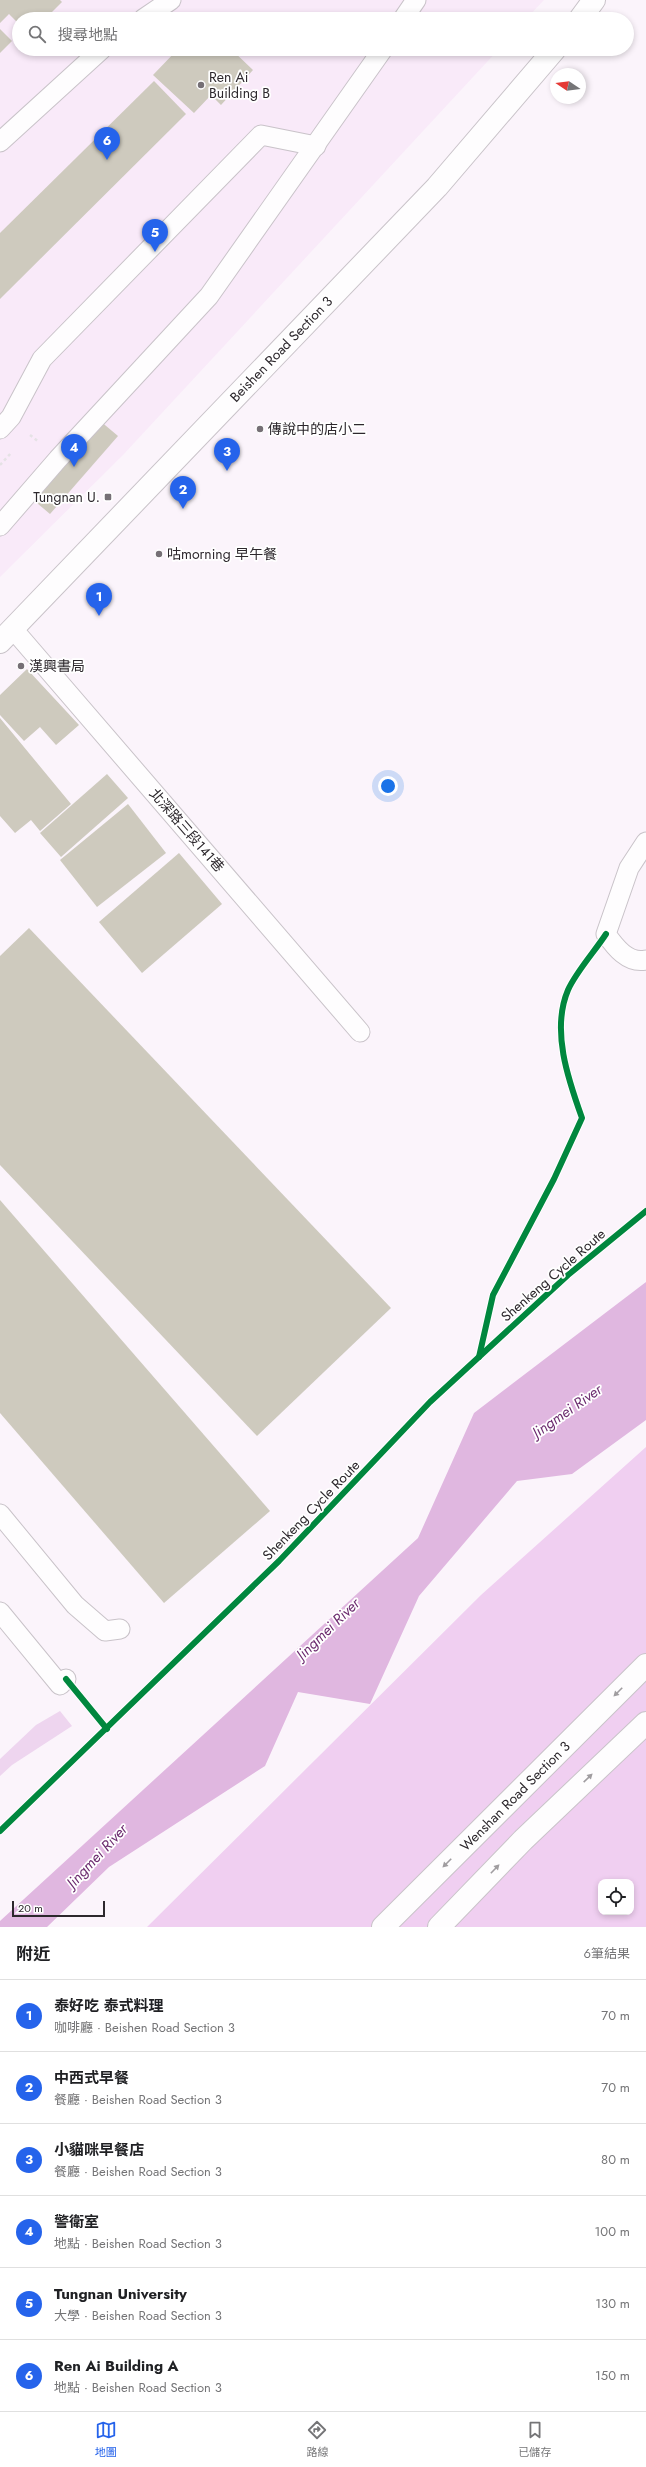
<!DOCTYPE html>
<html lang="zh-TW">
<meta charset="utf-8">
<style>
:root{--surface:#fff;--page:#f2f2f2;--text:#202124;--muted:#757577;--line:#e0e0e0;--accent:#2563eb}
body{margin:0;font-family:Jost,"Noto Sans TC",sans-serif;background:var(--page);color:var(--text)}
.controls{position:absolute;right:12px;bottom:12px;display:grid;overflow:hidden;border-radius:8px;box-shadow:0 2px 6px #0003}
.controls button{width:36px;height:36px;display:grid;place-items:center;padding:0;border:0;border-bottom:1px solid var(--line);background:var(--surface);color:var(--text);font:20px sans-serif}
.compass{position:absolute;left:550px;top:68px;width:36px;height:36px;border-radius:50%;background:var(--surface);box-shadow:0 2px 6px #0003;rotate:283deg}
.scale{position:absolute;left:12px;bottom:10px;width:93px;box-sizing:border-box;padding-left:4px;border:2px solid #2d282d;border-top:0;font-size:11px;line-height:14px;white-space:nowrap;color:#2d282d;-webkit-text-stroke:3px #fff;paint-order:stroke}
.you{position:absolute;left:388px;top:786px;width:14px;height:14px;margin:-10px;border:3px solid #fff;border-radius:50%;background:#1a73e8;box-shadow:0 0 0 6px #1a73e833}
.badge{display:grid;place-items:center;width:26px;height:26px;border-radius:50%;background:var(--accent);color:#fff;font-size:13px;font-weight:700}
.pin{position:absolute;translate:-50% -33px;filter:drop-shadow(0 1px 2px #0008)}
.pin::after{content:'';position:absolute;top:21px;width:14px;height:12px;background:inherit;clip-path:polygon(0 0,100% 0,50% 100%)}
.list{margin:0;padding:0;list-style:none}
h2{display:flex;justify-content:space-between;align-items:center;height:52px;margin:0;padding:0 16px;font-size:17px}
h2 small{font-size:13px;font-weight:400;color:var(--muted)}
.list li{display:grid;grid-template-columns:26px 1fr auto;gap:12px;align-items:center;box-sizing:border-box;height:72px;padding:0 16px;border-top:1px solid var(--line)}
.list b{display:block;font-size:15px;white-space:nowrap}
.list p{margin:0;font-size:13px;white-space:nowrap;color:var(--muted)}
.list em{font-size:13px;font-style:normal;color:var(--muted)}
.icon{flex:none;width:22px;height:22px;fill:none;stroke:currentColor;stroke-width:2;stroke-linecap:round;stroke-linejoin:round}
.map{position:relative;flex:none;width:646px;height:1927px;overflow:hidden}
.search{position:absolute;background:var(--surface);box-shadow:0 2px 6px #0003;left:12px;right:12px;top:12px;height:44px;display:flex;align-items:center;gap:10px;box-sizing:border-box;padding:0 14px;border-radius:22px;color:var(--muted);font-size:15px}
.sheet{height:484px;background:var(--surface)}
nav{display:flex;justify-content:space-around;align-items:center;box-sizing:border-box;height:56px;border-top:1px solid var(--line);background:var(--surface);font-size:11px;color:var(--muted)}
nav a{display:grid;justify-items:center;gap:2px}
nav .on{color:var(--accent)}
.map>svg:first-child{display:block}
.built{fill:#f9eaf9}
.green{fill:#eed5ef}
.forest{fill:#f0cff1;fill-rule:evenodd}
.water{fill:#e0b7e0}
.building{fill:#cecabe}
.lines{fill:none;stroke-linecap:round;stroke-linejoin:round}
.service-casing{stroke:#c9c3c9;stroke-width:21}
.secondary-casing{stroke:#c9c3c9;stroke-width:24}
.path{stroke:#e5e2e5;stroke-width:2.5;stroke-dasharray:3 3;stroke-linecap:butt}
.service{stroke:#fefdfe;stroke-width:19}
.secondary{stroke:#fefdfe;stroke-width:22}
.cycleway-casing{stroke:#fff;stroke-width:8}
.cycleway{stroke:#00873e;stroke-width:6}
.oneway{fill:#a09da0}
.poi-dot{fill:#756f75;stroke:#fff;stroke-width:1.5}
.labels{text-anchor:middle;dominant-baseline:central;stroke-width:3.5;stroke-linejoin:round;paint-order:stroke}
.poi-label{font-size:14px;fill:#2d282d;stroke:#fff;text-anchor:start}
.street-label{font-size:14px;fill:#2d282d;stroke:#fff}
.water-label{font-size:15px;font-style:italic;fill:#6c2c6f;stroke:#fff}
</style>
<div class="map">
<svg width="646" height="1927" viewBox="0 0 646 1927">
<rect width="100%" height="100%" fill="#fbf4fb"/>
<path class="built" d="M0 0H544L526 19H19V49H499L123 455 0 577Z"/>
<path class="green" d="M60 1711 72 1726 12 1765 0 1776V1759L36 1725Z"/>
<path class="forest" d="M646 1447V1927H147L481 1595ZM601 1882H631V1912H601Z"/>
<path class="water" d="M646 1282V1420L572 1474 517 1481 419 1596 370 1704 298 1692 265 1766 109 1867 47 1927H0V1921L418 1538 474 1413Z"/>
<g class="building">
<path d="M0 0H60L62 2 45 19H19V24L9 14 0 23Z"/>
<path d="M0 29 12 41 0 53Z"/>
<path d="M178 49H231L253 70 221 105 211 95 194 113 153 75Z"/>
<path d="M154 81 186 114 0 299V233Z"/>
<path d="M99 420 118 436 50 514 31 498Z"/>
<path d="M27 669 79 725 56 745 40 727 24 741 0 715V695Z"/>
<path d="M0 718 71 804 40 831 31 820 15 833 0 816Z"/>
<path d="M107 774 128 798 61 857 40 833Z"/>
<path d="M128 804 166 853 97 907 60 860Z"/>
<path d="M179 853 222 904 142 973 99 922Z"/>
<path d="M29 928 391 1308 257 1436 0 1165V956Z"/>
<path d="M0 1200 270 1511 164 1603 0 1413Z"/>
</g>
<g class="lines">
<g class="service-casing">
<g id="service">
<path d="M143 19 171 0"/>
<path d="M403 19 416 0"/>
<path d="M0 142 102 49"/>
<path d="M0 429 11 417 42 359 261 135 316 146"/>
<path d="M0 526 58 459 209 296 383 49"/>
<path d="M13 629 360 1032"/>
<path d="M646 842 629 868 606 934C615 947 628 964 646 960"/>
<path d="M0 1514 75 1605 105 1631 120 1629"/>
<path d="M0 1612 60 1685 66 1679"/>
</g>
</g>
<g class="secondary-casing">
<g id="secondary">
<path d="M580 19 594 0"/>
<path d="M0 642 437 187 555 49"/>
<path d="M383 1927 646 1665"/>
<path d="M439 1927 523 1840 646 1723"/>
</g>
</g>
<g class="path">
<path d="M30 435 39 442"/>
<path d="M0 465 12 452"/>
</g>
<use href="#service" class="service"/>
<use href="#secondary" class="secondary"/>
<g class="cycleway-casing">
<g id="cycleway">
<path d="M479 1357 493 1295 554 1179 582 1118C568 1079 551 1030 568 990 576 972 595 951 606 934"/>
<path d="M66 1679 107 1729"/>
<path d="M0 1831 279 1561 430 1402 568 1275 646 1211"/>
</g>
</g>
<use href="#cycleway" class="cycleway"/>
</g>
<defs><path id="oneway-solid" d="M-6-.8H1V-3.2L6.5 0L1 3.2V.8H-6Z"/></defs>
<g class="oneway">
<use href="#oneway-solid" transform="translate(618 1692) rotate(135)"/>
<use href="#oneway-solid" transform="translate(588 1778) rotate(-44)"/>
<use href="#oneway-solid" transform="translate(447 1863) rotate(135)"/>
<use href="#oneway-solid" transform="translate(495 1869) rotate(-46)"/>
</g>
<g class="poi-dot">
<circle cx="201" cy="85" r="4"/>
<circle cx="260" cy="429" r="4"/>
<rect x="104" y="493" width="8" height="8" rx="2"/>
<circle cx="159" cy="554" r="4"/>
<circle cx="21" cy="666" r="4"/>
</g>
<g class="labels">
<g class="poi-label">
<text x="209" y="77">Ren Ai<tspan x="209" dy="16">Building B</tspan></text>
<text x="268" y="429">傳說中的店小二</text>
<text x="100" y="497" text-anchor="end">Tungnan U.</text>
<text x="167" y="554">咕morning 早午餐</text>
<text x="29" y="666">漢興書局</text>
</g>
<g class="street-label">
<text transform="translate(281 349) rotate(-46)">Beishen Road Section 3</text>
<text transform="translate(187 830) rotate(49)">北深路三段141巷</text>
<text transform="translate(553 1275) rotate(-41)">Shenkeng Cycle Route</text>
<text transform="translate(311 1510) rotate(-46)">Shenkeng Cycle Route</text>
<text transform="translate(515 1796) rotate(-45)">Wenshan Road Section 3</text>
</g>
<g class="water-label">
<text transform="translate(567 1411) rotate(-35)">Jingmei River</text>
<text transform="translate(328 1629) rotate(-44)">Jingmei River</text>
<text transform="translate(97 1856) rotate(-47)">Jingmei River</text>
</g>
</g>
</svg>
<div class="controls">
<button><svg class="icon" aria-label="locate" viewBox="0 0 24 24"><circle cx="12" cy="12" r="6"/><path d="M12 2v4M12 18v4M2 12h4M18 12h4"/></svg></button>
</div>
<svg class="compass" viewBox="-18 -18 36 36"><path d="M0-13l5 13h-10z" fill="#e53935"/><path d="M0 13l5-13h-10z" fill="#757577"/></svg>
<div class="scale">20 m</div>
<div class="you"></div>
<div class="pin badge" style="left:99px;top:616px">1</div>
<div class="pin badge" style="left:183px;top:509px">2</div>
<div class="pin badge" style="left:227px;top:471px">3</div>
<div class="pin badge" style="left:74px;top:467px">4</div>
<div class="pin badge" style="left:155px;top:252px">5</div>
<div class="pin badge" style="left:107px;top:160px">6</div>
<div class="search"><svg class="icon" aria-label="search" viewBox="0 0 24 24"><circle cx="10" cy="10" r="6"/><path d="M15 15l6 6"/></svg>搜尋地點</div>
</div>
<section class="sheet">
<h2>附近<small>6筆結果</small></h2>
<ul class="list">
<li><span class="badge">1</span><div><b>泰好吃 泰式料理</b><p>咖啡廳 · Beishen Road Section 3</p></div><em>70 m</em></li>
<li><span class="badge">2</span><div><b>中西式早餐</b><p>餐廳 · Beishen Road Section 3</p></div><em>70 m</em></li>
<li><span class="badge">3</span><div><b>小貓咪早餐店</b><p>餐廳 · Beishen Road Section 3</p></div><em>80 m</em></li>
<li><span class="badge">4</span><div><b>警衛室</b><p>地點 · Beishen Road Section 3</p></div><em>100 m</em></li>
<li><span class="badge">5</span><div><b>Tungnan University</b><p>大學 · Beishen Road Section 3</p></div><em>130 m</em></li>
<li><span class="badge">6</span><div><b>Ren Ai Building A</b><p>地點 · Beishen Road Section 3</p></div><em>150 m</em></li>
</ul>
</section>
<nav>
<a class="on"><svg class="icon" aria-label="map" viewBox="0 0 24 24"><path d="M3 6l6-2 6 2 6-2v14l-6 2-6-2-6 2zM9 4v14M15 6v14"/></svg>地圖</a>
<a><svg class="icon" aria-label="directions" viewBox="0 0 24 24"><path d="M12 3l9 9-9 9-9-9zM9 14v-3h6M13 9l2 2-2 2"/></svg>路線</a>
<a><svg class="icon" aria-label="saved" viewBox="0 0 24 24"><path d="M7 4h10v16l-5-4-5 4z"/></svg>已儲存</a>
</nav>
